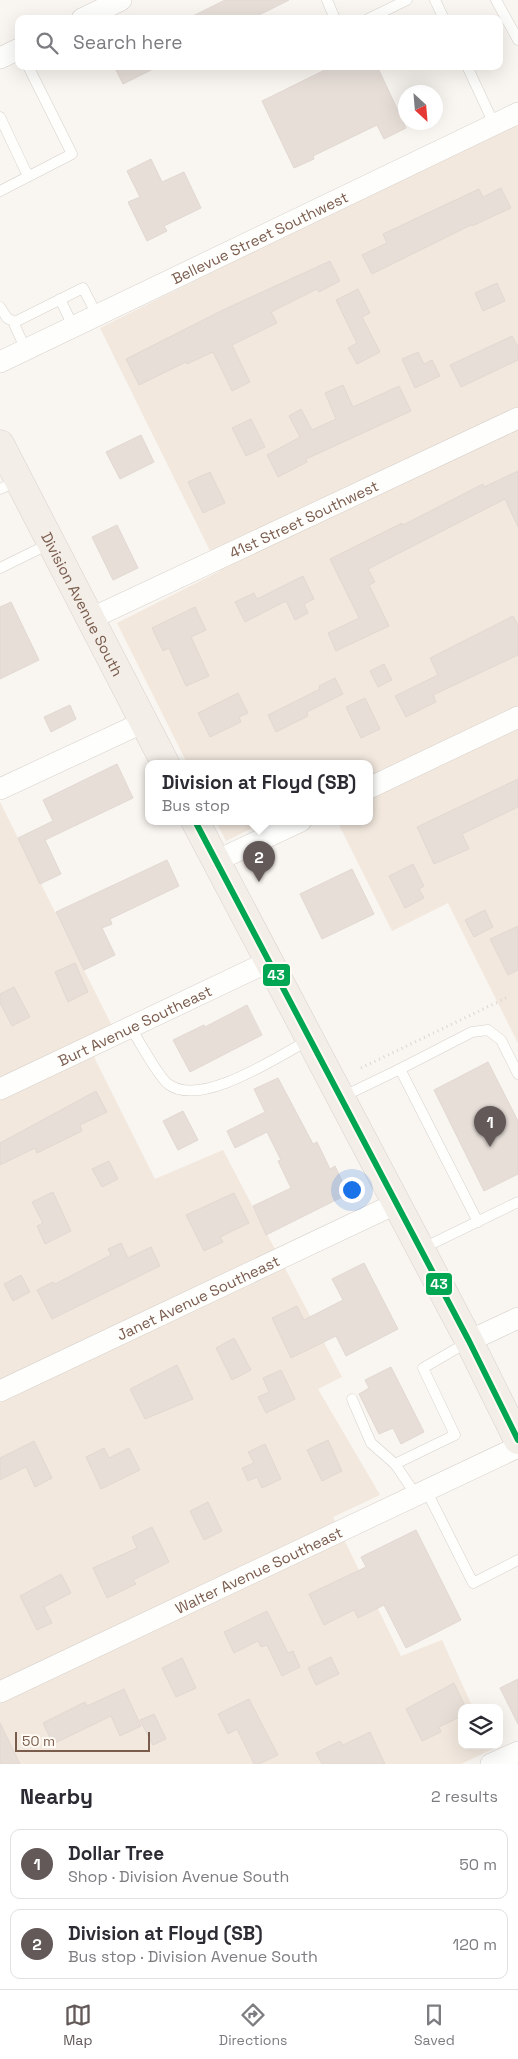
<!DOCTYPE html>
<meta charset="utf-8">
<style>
:root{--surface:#fff;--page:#f2f2f3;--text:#2b2b33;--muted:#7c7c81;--line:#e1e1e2;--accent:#625958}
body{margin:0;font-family:"Space Grotesk",sans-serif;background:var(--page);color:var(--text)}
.controls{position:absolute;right:15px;bottom:15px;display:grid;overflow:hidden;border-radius:10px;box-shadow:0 5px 20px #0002}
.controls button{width:45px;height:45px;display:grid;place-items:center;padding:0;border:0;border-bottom:1px solid var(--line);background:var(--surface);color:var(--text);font:25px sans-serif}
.compass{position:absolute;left:398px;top:85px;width:45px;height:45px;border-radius:50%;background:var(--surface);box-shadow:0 5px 20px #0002;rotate:154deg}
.scale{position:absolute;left:15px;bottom:12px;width:135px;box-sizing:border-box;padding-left:5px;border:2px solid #7a5c4d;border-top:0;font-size:14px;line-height:18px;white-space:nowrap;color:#7a5c4d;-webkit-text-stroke:4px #fffaf3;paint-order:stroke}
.you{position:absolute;left:351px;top:1189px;width:18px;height:18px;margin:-12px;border:4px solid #fff;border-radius:50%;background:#1a73e8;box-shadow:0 0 0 8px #1a73e833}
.badge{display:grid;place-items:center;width:32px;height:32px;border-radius:50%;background:var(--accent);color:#fff;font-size:16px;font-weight:700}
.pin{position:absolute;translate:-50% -41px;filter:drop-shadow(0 1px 2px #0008)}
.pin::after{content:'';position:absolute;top:26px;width:18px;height:15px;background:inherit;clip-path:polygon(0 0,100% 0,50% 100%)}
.popup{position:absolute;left:145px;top:760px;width:228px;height:65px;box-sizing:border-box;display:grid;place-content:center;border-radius:10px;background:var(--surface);filter:drop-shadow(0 1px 4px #0005);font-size:16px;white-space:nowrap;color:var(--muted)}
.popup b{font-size:19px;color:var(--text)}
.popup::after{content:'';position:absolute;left:50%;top:100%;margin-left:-10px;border:10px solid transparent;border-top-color:var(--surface)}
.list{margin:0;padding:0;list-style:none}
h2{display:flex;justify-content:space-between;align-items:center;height:65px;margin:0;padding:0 20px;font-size:21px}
h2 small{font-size:16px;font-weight:400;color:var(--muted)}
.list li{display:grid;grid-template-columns:32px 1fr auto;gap:15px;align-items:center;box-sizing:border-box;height:70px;margin:0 10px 10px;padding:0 10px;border:1px solid var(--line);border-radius:10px}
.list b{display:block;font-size:19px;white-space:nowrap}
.list p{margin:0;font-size:16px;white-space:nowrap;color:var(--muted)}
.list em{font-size:16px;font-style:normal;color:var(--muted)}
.icon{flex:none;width:28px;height:28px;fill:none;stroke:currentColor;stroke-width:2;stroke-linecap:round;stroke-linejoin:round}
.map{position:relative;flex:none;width:518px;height:1764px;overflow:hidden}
.search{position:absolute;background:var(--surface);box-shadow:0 5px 20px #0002;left:15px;right:15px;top:15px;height:55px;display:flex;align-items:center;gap:12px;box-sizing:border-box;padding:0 18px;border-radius:10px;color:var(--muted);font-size:19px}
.sheet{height:225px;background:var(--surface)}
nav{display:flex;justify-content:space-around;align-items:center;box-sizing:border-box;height:70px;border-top:1px solid var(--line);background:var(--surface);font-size:14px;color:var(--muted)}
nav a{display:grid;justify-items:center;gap:2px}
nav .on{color:var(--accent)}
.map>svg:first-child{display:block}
.residential{fill:#f2e8de}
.building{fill:#e6ded7;stroke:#e2d8d2}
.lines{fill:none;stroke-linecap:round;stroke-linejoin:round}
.service-casing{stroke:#d7d1cb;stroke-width:11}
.minor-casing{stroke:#d7d1cb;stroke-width:22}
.primary-casing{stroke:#dad1cc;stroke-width:29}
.path{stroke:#dcd5d0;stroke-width:3;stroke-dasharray:1 4;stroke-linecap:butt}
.service{stroke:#fefefd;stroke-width:10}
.minor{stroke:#fefefd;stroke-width:21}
.primary{stroke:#f3eee8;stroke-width:28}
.bus-1-casing{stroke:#fffaf3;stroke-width:10}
.bus-1{stroke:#00a651;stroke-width:6}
.labels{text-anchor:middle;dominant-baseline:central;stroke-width:4;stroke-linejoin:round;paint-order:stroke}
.street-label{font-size:15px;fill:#7a5c4d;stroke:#fffaf3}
.line-badge{stroke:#fffaf3;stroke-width:2}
.badge-label{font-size:14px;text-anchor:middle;font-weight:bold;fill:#fff}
</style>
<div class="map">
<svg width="518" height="1764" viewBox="0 0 518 1764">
<rect width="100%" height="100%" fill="#f9f5f0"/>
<g class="residential">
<path d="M515 121 518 128V1043L448 903 392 931 337 821H369V763H187L117 623 220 571 100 328Z"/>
<path d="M0 802 120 1042 94 1057 155 1179 223 1150 342 1377 318 1389 380 1495 333 1517 401 1656 442 1640 473 1708H462V1745H491L493 1749 461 1764H0Z"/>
<path d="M216 821H266L226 841Z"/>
</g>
<g class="building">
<path d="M225 0H289L251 19H187Z"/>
<path d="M114 66H159L123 84Z"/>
<path d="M333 66H377L406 128 384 139 377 125 313 156 314 159 294 168 262 101Z"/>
<path d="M151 159 162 182 184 172 201 208 164 226 167 231 147 241 128 202 140 197 127 171Z"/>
<path d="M501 188 511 208 472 226 471 225 372 274 362 255 387 243 383 234 479 189 483 197Z"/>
<path d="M330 261 340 281 319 292 317 289 271 312 277 323 232 345 250 382 232 391 213 352 187 364 186 362 139 385 126 359 225 309Z"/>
<path d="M497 283 505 301 483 311 475 293Z"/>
<path d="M358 289 370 313 362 317 380 352 357 364 348 348 357 343 336 300Z"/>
<path d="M512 336 518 347V360L461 387 450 365Z"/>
<path d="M418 352 424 364 432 360 440 376 415 388 402 359Z"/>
<path d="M343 385 353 407 399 386 411 411 306 459 307 462 278 477 267 455 300 437 289 416 301 409 312 430 336 419 325 393Z"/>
<path d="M251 419 265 447 246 456 232 428Z"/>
<path d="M141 435 154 462 120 479 106 452Z"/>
<path d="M518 471V527L505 499 368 569 375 582 369 585 389 626 336 651 328 633 359 618 330 559 402 523 403 525 483 484 484 487Z"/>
<path d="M210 472 225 503 203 513 188 482Z"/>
<path d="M117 525 138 568 113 580 92 537Z"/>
<path d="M303 576 314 599 304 604 308 613 295 620 286 601 245 622 235 602 254 593 257 599Z"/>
<path d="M11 602 39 660 0 679V607Z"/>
<path d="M195 607 206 630 191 637 209 676 186 686 169 648 163 651 152 628Z"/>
<path d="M513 616 518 625V655L433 695 436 702 406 717 395 696 438 675 430 658Z"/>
<path d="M384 664 392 680 378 687 370 671Z"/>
<path d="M335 678 343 694 307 712 308 716 276 732 268 715 320 689 319 686Z"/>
<path d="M238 693 248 713 239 717 241 722 210 737 198 713Z"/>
<path d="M365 698 380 729 361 738 346 707Z"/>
<path d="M70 705 76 719 51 732 44 717Z"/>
<path d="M117 764 133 798 45 840 61 874 40 884 18 838 53 821 43 800Z"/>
<path d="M518 779V807L462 834 469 849 434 864 417 827Z"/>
<path d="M167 860 179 886 110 919 112 924 102 928 115 955 84 970 56 912Z"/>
<path d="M413 864 424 886 419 889 424 898 405 908 389 876Z"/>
<path d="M352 869 374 914 322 939 300 894Z"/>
<path d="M485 910 493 927 474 937 465 920Z"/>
<path d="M518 926V970L508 975 490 939Z"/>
<path d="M75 963 88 992 68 1002 55 972Z"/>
<path d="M14 987 30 1017 12 1026 0 1003V994Z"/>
<path d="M247 1005 262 1035 190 1072 173 1040 204 1025 205 1027Z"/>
<path d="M488 1062 518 1121V1174L484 1191 434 1090Z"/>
<path d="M278 1078 313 1144 317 1142 330 1169 335 1166 348 1194 266 1235 253 1206 291 1188 278 1161 281 1160 267 1132 235 1148 227 1131 265 1112 254 1089Z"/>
<path d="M96 1091 107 1112 80 1125 82 1131 37 1153 35 1148 0 1165V1143Z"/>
<path d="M183 1111 198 1140 178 1150 163 1121Z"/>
<path d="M109 1161 118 1179 102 1187 92 1169Z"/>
<path d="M53 1192 71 1231 45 1244 37 1226 43 1223 32 1202Z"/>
<path d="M234 1193 249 1223 220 1237 223 1242 204 1251 186 1215Z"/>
<path d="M121 1243 128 1258 151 1247 160 1266 52 1319 37 1290 53 1282 55 1284 111 1255 108 1249Z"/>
<path d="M364 1263 398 1329 346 1356 336 1336 291 1358 272 1318 297 1306 304 1320 343 1300 332 1279Z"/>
<path d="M21 1275 30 1292 13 1301 4 1284Z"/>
<path d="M234 1338 251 1370 232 1380 216 1348Z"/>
<path d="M177 1365 193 1399 145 1419 130 1389Z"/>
<path d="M391 1367 424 1432 401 1444 393 1428 379 1434 359 1394 369 1388 365 1380Z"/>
<path d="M281 1370 295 1399 266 1413 258 1397 269 1392 263 1378Z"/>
<path d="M328 1440 342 1471 322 1481 307 1450Z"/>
<path d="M34 1441 52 1478 35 1487 26 1467 0 1480V1458Z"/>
<path d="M265 1444 281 1479 262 1488 257 1477 248 1481 242 1468 254 1463 248 1452Z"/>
<path d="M104 1448 109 1458 129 1448 140 1470 101 1489 86 1457Z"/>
<path d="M208 1502 222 1531 204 1540 190 1511Z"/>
<path d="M152 1527 169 1562 133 1580 136 1584 107 1598 93 1568 137 1548 132 1537Z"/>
<path d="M416 1530 461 1620 406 1648 384 1605 358 1618 354 1610 324 1625 309 1594 366 1567 361 1557Z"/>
<path d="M61 1574 71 1593 44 1607 52 1623 37 1630 20 1596Z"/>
<path d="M267 1611 288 1653 293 1651 300 1667 282 1676 267 1645 261 1647 258 1641 234 1653 224 1632Z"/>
<path d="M331 1657 339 1674 316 1685 308 1668Z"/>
<path d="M182 1658 196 1688 176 1697 162 1668Z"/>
<path d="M518 1679V1724L500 1688Z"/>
<path d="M454 1683 466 1708H462V1716L439 1727 441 1732 422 1741 406 1709Z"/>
<path d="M124 1689 141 1726 120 1736 111 1716 53 1744 43 1723 85 1702 87 1706Z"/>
<path d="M249 1699 278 1755 259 1764H254L237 1729 228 1734 218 1714Z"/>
<path d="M154 1714 166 1739 153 1745 140 1720Z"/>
<path d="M0 1723 20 1764H0Z"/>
<path d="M370 1732 385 1764H322L316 1753 340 1741 343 1745Z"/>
</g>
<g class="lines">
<g class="service-casing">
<g id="service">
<path d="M327 0 335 19"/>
<path d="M435 0 444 19"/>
<path d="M496 0 518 40"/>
<path d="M368 19 407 0"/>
<path d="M467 66 494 124"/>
<path d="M0 117 28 176"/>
<path d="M0 191 72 154 28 66"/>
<path d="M60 299 73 326"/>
<path d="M0 307 7 318 15 322"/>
<path d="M26 350 15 326V322L83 288 97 315"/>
<path d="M0 489 18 481"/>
<path d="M0 568 51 543"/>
<path d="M130 1027C139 1040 157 1075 168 1084 201 1109 278 1056 309 1040"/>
<path d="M342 1097 400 1069"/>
<path d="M478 1222 400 1069 472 1032 488 1030 501 1040 518 1074"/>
<path d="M421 1249 518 1202"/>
<path d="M352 1399 371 1443 395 1464 416 1495"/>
<path d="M395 1464 455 1435 423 1368 468 1342"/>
<path d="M426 1490 473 1583 518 1560"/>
</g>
</g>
<g class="minor-casing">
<g id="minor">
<path d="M82 19 121 0"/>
<path d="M0 58 19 49"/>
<path id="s1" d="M0 362 518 113"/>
<path id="s2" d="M90 619 518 418"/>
<path d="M369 788 518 717"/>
<path d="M0 789 144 722"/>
<path d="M216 861 301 821"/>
<path id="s3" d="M0 1089 268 962"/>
<path d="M469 1341 518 1318"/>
<path id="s4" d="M0 1391 395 1204"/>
<path id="s5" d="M0 1692 518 1447"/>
<path d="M491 1764 518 1752"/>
</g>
</g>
<g class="primary-casing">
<g id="primary">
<path id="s6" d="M0 444 165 763"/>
<path d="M195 821 469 1341 518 1440"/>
</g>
</g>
<path class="path" d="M361 1068 506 998"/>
<use href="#service" class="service"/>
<use href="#minor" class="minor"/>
<use href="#primary" class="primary"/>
<g class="bus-1-casing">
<path id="bus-1" d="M195 821 469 1341 518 1440"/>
</g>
<use href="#bus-1" class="bus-1"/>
</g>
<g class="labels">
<g class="street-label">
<text stroke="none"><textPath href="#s1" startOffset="288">Bellevue Street Southwest</textPath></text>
<text stroke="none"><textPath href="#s2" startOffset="236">41st Street Southwest</textPath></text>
<text stroke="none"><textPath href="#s6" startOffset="180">Division Avenue South</textPath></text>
<text stroke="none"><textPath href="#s3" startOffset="149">Burt Avenue Southeast</textPath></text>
<text stroke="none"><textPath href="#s4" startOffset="219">Janet Avenue Southeast</textPath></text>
<text stroke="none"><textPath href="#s5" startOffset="286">Walter Avenue Southeast</textPath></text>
</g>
</g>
<g class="line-badge">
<rect x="262" y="963" width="29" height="24" rx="5" fill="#00a651"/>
<rect x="425" y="1272" width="28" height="24" rx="5" fill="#00a651"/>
</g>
<g class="badge-label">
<text x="276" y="980">43</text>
<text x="439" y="1289">43</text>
</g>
</svg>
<div class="controls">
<button><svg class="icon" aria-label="layers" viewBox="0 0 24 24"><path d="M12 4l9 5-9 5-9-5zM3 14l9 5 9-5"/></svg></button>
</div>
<svg class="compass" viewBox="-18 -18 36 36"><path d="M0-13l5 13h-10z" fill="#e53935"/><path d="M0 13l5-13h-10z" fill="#7c7c81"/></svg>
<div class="scale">50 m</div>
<div class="you"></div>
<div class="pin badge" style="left:490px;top:1147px">1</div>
<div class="pin badge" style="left:259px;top:882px">2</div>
<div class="popup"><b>Division at Floyd (SB)</b>Bus stop</div>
<div class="search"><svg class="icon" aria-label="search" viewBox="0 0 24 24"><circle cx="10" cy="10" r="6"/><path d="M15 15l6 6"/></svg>Search here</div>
</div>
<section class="sheet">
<h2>Nearby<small>2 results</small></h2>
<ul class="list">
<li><span class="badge">1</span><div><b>Dollar Tree</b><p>Shop · Division Avenue South</p></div><em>50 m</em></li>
<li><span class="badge">2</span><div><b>Division at Floyd (SB)</b><p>Bus stop · Division Avenue South</p></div><em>120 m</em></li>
</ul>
</section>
<nav>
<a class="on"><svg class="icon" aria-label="map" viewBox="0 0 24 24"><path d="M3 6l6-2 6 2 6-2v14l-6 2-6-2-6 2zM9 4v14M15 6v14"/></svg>Map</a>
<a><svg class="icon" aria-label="directions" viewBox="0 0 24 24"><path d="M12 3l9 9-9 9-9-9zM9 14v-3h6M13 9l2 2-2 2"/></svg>Directions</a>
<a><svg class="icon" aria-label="saved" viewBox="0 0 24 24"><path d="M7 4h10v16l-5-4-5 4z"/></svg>Saved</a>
</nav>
